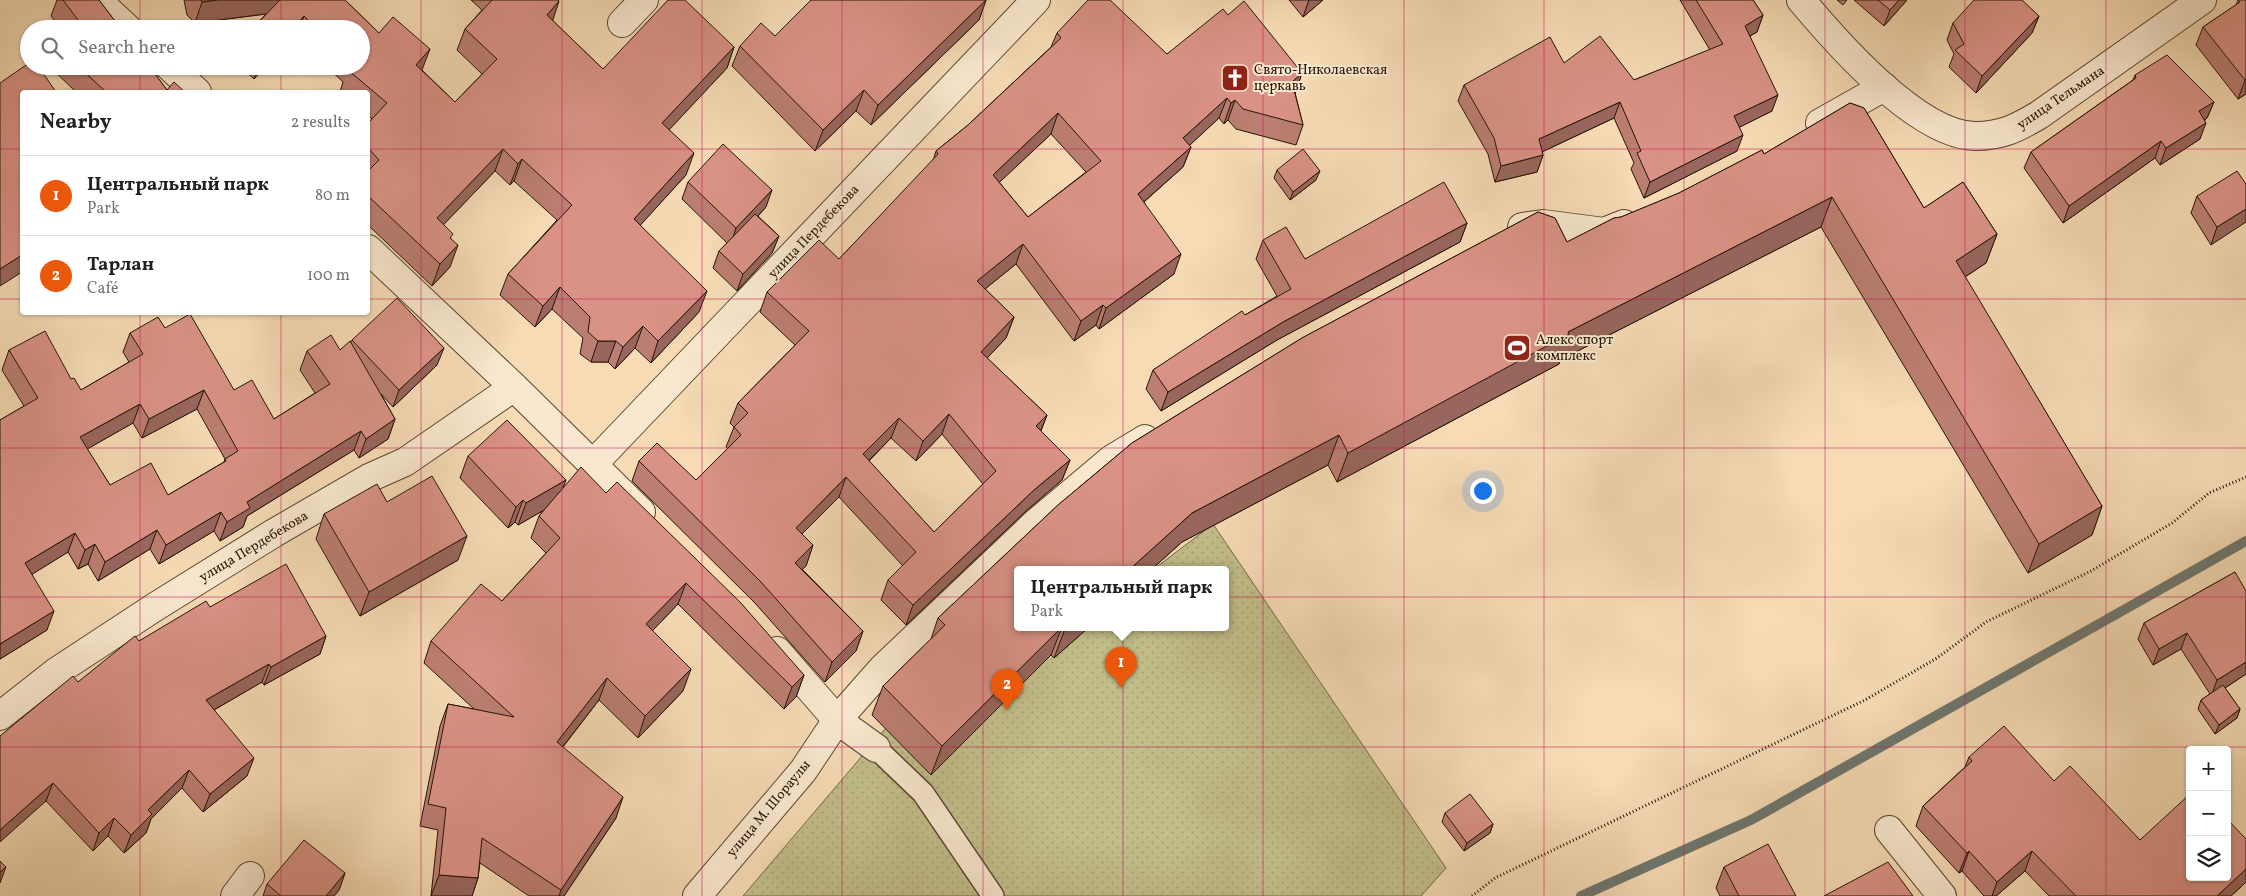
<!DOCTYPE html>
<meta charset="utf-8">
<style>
:root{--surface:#fff;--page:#f6f6f6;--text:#202124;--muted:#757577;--line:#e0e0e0;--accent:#ea580c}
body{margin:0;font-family:Vollkorn,serif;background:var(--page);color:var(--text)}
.controls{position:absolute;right:15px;bottom:15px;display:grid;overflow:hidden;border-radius:5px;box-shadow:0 1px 4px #0004}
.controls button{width:45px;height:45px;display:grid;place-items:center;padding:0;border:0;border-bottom:1px solid var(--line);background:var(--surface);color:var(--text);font:25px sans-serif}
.you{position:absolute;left:1482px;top:490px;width:18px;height:18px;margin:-12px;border:4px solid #fff;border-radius:50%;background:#1a73e8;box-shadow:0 0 0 8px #1a73e833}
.badge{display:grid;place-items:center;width:32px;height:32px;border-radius:50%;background:var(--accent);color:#fff;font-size:16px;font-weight:700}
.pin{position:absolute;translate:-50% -41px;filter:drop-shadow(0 1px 2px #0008)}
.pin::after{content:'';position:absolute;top:26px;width:18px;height:15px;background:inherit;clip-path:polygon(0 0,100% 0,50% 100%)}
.popup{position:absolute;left:1014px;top:566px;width:215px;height:65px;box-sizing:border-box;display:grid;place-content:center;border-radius:5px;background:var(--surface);filter:drop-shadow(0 1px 4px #0005);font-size:16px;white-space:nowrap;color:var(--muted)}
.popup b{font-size:19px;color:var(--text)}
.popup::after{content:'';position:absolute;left:50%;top:100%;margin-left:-10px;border:10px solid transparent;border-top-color:var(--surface)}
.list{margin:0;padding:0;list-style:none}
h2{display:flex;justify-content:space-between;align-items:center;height:65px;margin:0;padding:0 20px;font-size:21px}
h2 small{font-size:16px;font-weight:400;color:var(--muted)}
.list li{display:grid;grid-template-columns:32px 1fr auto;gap:15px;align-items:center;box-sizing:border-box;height:80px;padding:0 20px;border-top:1px solid var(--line)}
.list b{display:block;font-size:19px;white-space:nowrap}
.list p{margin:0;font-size:16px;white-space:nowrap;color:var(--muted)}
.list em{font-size:16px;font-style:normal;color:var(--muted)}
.icon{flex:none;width:28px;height:28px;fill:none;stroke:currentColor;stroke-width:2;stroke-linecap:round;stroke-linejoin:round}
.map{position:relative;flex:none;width:2246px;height:896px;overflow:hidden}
.search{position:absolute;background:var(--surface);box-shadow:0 1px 4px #0004;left:20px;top:20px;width:350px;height:55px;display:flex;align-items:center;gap:12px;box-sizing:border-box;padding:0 18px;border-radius:28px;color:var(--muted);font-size:19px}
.panel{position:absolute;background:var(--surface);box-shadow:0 1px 4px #0004;left:20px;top:90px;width:350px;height:225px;border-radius:5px}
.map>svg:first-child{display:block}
.park{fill:url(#park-dots);stroke:#746948}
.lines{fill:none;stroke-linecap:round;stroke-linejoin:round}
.stream{stroke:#6e776f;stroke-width:10}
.lane-casing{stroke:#5b4631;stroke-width:24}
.street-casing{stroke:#5b4631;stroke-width:30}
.path{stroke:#271405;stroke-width:3;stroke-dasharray:1 2.5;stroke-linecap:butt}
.lane{stroke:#f9e8cf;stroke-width:21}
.street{stroke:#f9e8cf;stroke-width:28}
.wall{fill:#bb7e72;stroke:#271405;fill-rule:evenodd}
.shaded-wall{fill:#98665d;stroke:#271405}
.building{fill:#d99285;stroke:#271405;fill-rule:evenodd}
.grid{fill:none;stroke:#c2185b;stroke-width:1;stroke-opacity:0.55}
.labels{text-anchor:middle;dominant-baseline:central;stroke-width:4;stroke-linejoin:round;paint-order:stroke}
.poi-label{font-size:14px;fill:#271405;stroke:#f9e8cf;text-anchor:start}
.street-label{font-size:14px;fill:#271405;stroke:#f9e8cf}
</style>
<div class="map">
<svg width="2246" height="896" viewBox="0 0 2246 896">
<defs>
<pattern id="park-dots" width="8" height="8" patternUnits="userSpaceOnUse" patternTransform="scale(1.25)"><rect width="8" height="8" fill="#c2be8a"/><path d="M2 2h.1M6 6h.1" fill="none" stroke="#a7a276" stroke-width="1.8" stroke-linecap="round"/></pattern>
</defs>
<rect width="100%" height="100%" fill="#f6dbb5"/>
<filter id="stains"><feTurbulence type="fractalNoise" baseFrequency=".004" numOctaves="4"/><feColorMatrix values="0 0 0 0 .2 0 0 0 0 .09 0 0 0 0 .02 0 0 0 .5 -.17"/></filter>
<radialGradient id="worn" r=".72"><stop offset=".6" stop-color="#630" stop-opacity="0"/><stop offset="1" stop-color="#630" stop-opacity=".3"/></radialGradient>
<path class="park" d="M1213 524 1446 868 1421 896H743L885 729 995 594 1017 627H1225V569H1154Z"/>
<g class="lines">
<path class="stream" d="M1581 896 1751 820 2246 541"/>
<g class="lane-casing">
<path id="lane" d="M876 748 923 793 993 896"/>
</g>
<g class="street-casing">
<g id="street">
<path d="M97 0 128 29"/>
<path d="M1801 0C1836 42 1917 135 1975 136 2002 136 2017 128 2039 115L2202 0"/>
<path d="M622 23 644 0"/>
<path d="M169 66 197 92"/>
<path d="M1820 123 1884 87"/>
<path d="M1522 227 1543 224 1604 232 1624 224"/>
<path d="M368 249 514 387 641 512"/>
<path d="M593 464 1036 0"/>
<path d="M777 651 837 720 876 748"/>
<path d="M0 716 56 672 155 607 274 533 369 478 405 462 514 387"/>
<path d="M1889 830 1942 896"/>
<path d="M235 896 250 876"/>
<path d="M697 896 803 771 837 720 882 669 1037 522 1112 459 1145 439"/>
</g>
</g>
<path class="path" d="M1472 896 1495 878 1865 700 1937 658 1986 622 2091 571 2172 523 2209 493 2246 477"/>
<use href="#lane" class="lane"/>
<use href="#street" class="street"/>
</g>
<g class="wall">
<path d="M57 0H99L121 29H61L51 16Z"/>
<path d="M184 0H345L379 33 422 70 455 102 482 74 457 50 465 29 482 10 471 0H558L552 20 603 69 734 47 727 68 669 129 686 175 640 225 699 312 651 363 635 348 615 369 608 362H591L580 354 583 338 552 309 535 327 500 295 508 274 557 220 514 181 510 185 495 171 443 225 451 239 450 267 432 286 368 225V123L372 119 368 115V92H340L343 82 326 66H361V29H252L266 14 195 23 187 15Z"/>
<path d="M986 0 979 20 871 125 856 111 815 151 732 66 740 46 775 36Z"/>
<path d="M1289 0H1323L1303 17Z"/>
<path d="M1680 0H1753L1763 15 1757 32 1750 36 1772 111 1739 127 1737 151 1644 198 1631 169 1634 163 1614 118 1542 152 1543 155 1537 172 1495 182 1488 154 1458 101 1464 85 1564 63 1634 80 1710 50Z"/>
<path d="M1837 0H1847L1843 5Z"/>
<path d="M1854 0H1907L1884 26Z"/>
<path d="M2238 0H2246V94L2238 99 2196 45 2203 27 2236 5Z"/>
<path d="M1228 15 1302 73 1295 93 1303 125 1296 145 1236 129 1228 120 1224 124 1219 118 1189 145 1191 147 1183 167 1144 202 1174 274 1099 329 1096 325 1074 341 1016 264 985 289 1014 317 1006 338 987 358 1047 415 1041 431 1070 460 1062 480 1026 511 906 625 881 600 888 580 903 566 839 497 802 534 813 545 806 566 802 569 863 631 856 651 825 682 754 602 632 481 639 461 696 480 728 449 726 447 734 427 730 423 738 403 795 345 760 312 767 292 839 259 933 161 936 151 968 125 1051 47 1057 33 1167 54ZM1051 134 1086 172 1028 217 999 182ZM942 434 983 484 934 532 869 461 891 438 916 461Z"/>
<path d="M2039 16 2032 33 1976 93 1949 67 1954 54 1947 40 1953 23Z"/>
<path d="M49 66H149L167 90 185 92H76Z"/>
<path d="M240 66H267L254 79Z"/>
<path d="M2135 75 2214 102 2207 118 2205 120 2200 139 2160 165 2155 158 2063 223 2024 168 2031 152 2133 80Z"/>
<path d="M1850 103 1864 108 1924 208 1963 182 1997 234 1986 263 1965 277 2102 506 2092 535 2028 573 1821 227 1560 360 1559 364 1337 482 1328 465 1182 542 1152 569H1017V627H1089L1054 658 1051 655 931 775 872 715 883 686 931 639 938 618 1058 505 1132 443 1302 338 1538 212 1555 218 1567 242 1614 218 1621 217 1679 193 1762 150 1764 154Z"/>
<path d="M1277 170 1316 180 1290 200 1274 178Z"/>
<path d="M688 182 766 207 758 216 779 236 772 253 737 291 713 268 719 251 727 243 682 199Z"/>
<path d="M2246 184 2211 245 2191 213 2197 196Z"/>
<path d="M1467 223 1460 242 1277 340 1161 411 1146 389 1153 370 1245 315 1277 296 1256 259 1263 240 1305 259Z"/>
<path d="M165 328 234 390 274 419 315 393 300 370 307 351 340 350 351 342 352 340 437 365 393 407 381 394 395 419 388 439 359 458 354 450 247 516 243 527 220 541 214 531 159 564 150 549 98 581 88 564 78 569 68 552 32 574 47 630 0 659V420L24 406 2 370 9 350 71 379 81 390 129 362 123 352 130 333ZM197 409 225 459 224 462 168 495 110 485 87 449 133 423 142 438Z"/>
<path d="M468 456 564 487 606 493 804 675 796 697 784 709 678 604 652 631 683 691 638 738 599 700 563 747 616 818 564 896H529L480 863 478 878 472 896H431L438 830 420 826 440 726 448 704 474 709 424 663 431 641 502 601 546 553 531 538 539 516 544 510 518 525 515 522 508 528 460 478Z"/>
<path d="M387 502 458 560 360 616 316 539 324 514Z"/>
<path d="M2235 572 2246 674 2225 688 2240 709 2237 718 2215 734 2198 709 2201 700 2210 694 2181 649 2153 665 2138 639 2144 623Z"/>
<path d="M210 607 326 636 320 654 264 685 262 682 214 710 247 776 203 812 182 788 151 819 146 833 124 853 108 836 93 851 46 801 78 682 139 641Z"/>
<path d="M1969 757 2054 781 2140 840 2246 839V882L2231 896H2049L2025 871 1996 896H1984L1962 871 1959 873 1916 826 1923 806 1965 767Z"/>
<path d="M1445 813 1493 824 1490 833 1464 851 1442 822Z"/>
<path d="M1724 867 1796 896H1720L1716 888Z"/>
<path d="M345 873 339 890 334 896H263L267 884Z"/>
</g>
<g class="shaded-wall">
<path d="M217 0H286L281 12 195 23 202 2Z"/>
<path d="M986 0 979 20 871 125 878 105Z"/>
<path d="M1309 0H1323L1303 17Z"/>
<path d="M1899 0H1907L1884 26 1890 10Z"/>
<path d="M559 1 552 23 547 15Z"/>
<path d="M1763 15 1757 32 1739 42 1745 26Z"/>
<path d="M304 16 299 29H291Z"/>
<path d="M2039 16 2032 33 1976 93 1982 76Z"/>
<path d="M734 47 727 68 655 145 662 123Z"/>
<path d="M430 49 422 70 408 86 416 65Z"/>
<path d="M259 66H267L254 79Z"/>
<path d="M1302 73 1295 94 1292 82Z"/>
<path d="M2246 79V94L2238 99 2245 80Z"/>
<path d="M864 90 856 111 815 151 823 130Z"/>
<path d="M1778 95 1772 111 1728 133 1734 116Z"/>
<path d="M1227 98 1219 118 1176 158 1183 138Z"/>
<path d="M1235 100 1228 120 1224 124 1231 103Z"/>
<path d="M1620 102 1614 118 1533 156 1539 139Z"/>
<path d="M2214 102 2207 118 2193 128 2199 111Z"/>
<path d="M1058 113 1051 134 986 195 993 175Z"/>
<path d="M2206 123 2200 139 2160 165 2166 148Z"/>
<path d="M1743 135 1737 151 1644 198 1650 182Z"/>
<path d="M2161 141 2155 158 2063 223 2069 206Z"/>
<path d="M1191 147 1183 167 1130 214 1138 194Z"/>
<path d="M503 149 495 171 429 240 437 218Z"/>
<path d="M694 153 686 175 626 241 634 219Z"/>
<path d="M1543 155 1537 172 1495 182 1501 166Z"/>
<path d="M522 159 514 181 510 185 518 164Z"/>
<path d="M1320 171 1316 180 1290 200 1293 192Z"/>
<path d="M772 190 766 207 730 246 736 228Z"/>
<path d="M1832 197 1821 227 1560 360 1559 364 1337 482 1348 453 1568 332Z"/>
<path d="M2246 209V222L2211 245 2217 227Z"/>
<path d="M1467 223 1460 242 1277 340 1161 411 1168 392 1283 322Z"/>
<path d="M1997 234 1986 263 1945 290 1956 261Z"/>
<path d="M779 236 772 253 737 291 743 274Z"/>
<path d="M1023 244 1016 264 970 301 977 281Z"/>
<path d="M458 245 450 267 432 286 440 264Z"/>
<path d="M1181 254 1174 274 1099 329 1106 308Z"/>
<path d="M22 255V272L0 286V269Z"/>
<path d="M560 287 552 309 535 327 543 306Z"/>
<path d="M707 291 699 312 651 363 658 341Z"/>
<path d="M1103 305 1096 325 1074 341 1081 321Z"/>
<path d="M1014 317 1006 338 974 372 981 352Z"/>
<path d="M643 326 635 348 615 369 623 347Z"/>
<path d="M598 341H616L608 362H591Z"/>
<path d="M444 348 437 365 393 407 399 390Z"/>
<path d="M204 390 197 409 142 438 149 419Z"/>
<path d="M140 404 133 423 73 457 80 437Z"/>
<path d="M949 414 942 434 916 461 923 441Z"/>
<path d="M1047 415 1039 435 1036 426Z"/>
<path d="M899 418 891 438 855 474 863 454Z"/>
<path d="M395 419 388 439 359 458 366 439Z"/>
<path d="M361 431 354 450 247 516 243 527 220 541 227 522 247 502Z"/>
<path d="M1339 435 1328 465 1182 542 1152 569H1130L1192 513Z"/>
<path d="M1070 460 1062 480 1026 511 906 625 913 605 1034 490Z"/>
<path d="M846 477 839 497 788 548 796 528Z"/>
<path d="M566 480 558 502 518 525 526 503Z"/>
<path d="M523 500 515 522 508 528 516 507Z"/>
<path d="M2102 506 2092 535 2028 573 2039 544Z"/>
<path d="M221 512 214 531 159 564 166 545Z"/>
<path d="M157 530 150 549 98 581 105 562Z"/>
<path d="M75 533 68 552 18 583 25 563Z"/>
<path d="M467 536 458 560 360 616 369 592Z"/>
<path d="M95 544 88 564 78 569 85 550Z"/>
<path d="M813 545 806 566 788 583 795 563Z"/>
<path d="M686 583 678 604 638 646 646 624Z"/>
<path d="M54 611 47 630 0 659V644Z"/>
<path d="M1062 627 1051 655 931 775 942 746Z"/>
<path d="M1067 627H1089L1054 658 1065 629Z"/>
<path d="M863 631 856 651 825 682 832 662Z"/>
<path d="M2187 633 2181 649 2153 665 2159 649Z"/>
<path d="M326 636 320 654 264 685 271 667Z"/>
<path d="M2246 662V674L2211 697 2217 680Z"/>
<path d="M269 664 262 682 200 718 206 700Z"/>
<path d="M691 669 683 691 638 738 645 716Z"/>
<path d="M804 675 796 697 784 709 792 687Z"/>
<path d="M607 678 599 700 549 764 557 742Z"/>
<path d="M2240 709 2237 718 2215 734 2219 725Z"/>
<path d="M254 758 247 776 203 812 210 794Z"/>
<path d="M189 770 182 788 151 819 146 833 124 853 131 835 148 810Z"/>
<path d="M53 783 46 801 0 842V830Z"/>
<path d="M623 797 616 818 564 896H559L561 890Z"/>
<path d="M114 818 108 836 93 851 99 833Z"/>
<path d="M1493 824 1490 833 1464 851 1467 843Z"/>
<path d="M1969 851 1962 871 1959 873 1967 853Z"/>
<path d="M2032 851 2025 871 1996 896H1992L1997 882Z"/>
<path d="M6 867 0 883V872Z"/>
<path d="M2246 869V882L2231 896H2217Z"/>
<path d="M345 873 339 890 334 896H326Z"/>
<path d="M439 875 478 878 472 896H431Z"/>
</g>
<g class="building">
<path d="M63 0H99L121 29H75L81 24Z"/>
<path d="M201 0H217L202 2Z"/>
<path d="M280 0H345L379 33 393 17 430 49 416 65 455 102 497 59 465 29 492 0H558L559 1 547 15 603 69 668 0H685L734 47 662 123 694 153 634 219 707 291 658 341 643 326 623 347 616 341H598L588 332 590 317 560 287 543 306 508 274 572 205 522 159 518 164 503 149 437 218 453 234 450 238 458 245 440 264 368 196V171L379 160 368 148V123L387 103 348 70 351 66H361V29H317L304 16 291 29H252Z"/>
<path d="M811 0H986L878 105 864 90 823 130 740 46 761 23 775 36Z"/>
<path d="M1088 0H1110L1167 54 1223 9 1228 15 1244 1 1302 73 1292 82 1303 125 1243 109 1235 100 1231 103 1227 98 1183 138 1191 147 1138 194 1181 254 1106 308 1103 305 1081 321 1023 244 977 281 1014 317 981 352 1047 415 1036 426 1070 460 1034 490 913 605 888 580 916 552 846 477 796 528 813 545 795 563 863 631 832 662 761 582 639 461 657 443 696 480 741 435 734 427 748 413 738 403 809 331 767 292 819 240 839 259 938 154 936 151 968 125 1061 38 1057 33ZM1058 113 1101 161 1028 217 993 175ZM949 414 996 471 934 532 863 454 899 418 923 441Z"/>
<path d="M1696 0H1753L1763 15 1745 26 1778 95 1734 116 1743 135 1650 182 1637 153 1641 151 1620 102 1539 139 1543 155 1501 166 1494 138 1464 85 1550 37 1564 63 1600 36 1634 80 1723 44Z"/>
<path d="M1878 0H1899L1890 10Z"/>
<path d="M1974 0H2022L2039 16 1982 76 1955 50 1964 44 1953 23Z"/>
<path d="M2238 0H2246V79L2245 80 2203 27 2240 2Z"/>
<path d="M2167 55 2214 102 2199 111 2206 123 2166 148 2161 141 2069 206 2031 152 2136 78 2135 75Z"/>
<path d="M29 63V66H38L56 92H22V255L0 269V83Z"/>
<path d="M78 66H149L167 90 174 82 185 92H106Z"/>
<path d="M1850 103 1864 108 1924 208 1963 182 1997 234 1956 261 2102 506 2039 544 1832 197 1568 332 1569 334 1348 453 1339 435 1192 513 1130 569H1017V627H1062L942 746 883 686 945 625 938 618 1058 505 1132 443 1302 338 1538 212 1555 218 1567 242 1614 218 1621 217 1679 193 1762 150 1764 154Z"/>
<path d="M723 144 772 190 736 228 688 182Z"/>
<path d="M1303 149 1320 171 1293 192 1277 170Z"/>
<path d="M2237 171 2246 184V209L2217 227 2197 196Z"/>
<path d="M1444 182 1467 223 1283 322 1168 392 1153 370 1242 311 1245 315 1291 289 1263 240 1286 227 1305 259Z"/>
<path d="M755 214 779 236 743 274 719 251Z"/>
<path d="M397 298 444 348 399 390 352 340Z"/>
<path d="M190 314 234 390 252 380 274 419 330 384 307 351 331 335 340 350 350 341 395 419 366 439 361 431 247 502 250 508 227 522 221 512 166 545 157 530 105 562 95 544 85 550 75 533 25 563 54 611 0 644V420L38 398 9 350 45 331 71 379 74 378 81 390 143 354 130 333 158 317 165 328ZM204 390 238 451 225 459 226 461 168 495 151 463 110 485 80 437 140 404 149 419Z"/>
<path d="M507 420 566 480 526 503 523 500 516 507 468 456Z"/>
<path d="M581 467 606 493 617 482 740 602 804 675 792 687 686 583 646 624 691 669 645 716 607 678 557 742 623 797 561 890 482 838 478 878 439 875 446 808 428 804 448 704 514 717 431 641 481 584 502 601 560 538 539 516Z"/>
<path d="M432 476 467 536 369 592 324 514 377 484 387 502Z"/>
<path d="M286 564 326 636 271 667 269 664 206 700 254 758 210 794 189 770 148 810 152 814 131 835 114 818 99 833 53 783 0 830V736L73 676 78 682 135 636 139 641 206 601 210 607Z"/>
<path d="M2235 572 2246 591V662L2217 680 2187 633 2159 649 2144 623Z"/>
<path d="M2223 685 2240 709 2219 725 2201 700Z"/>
<path d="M2004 726 2054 781 2070 766 2140 840 2190 794V877H2227V819L2246 839V869L2217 896H2076L2032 851 1997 882 1969 851 1967 853 1923 806 1972 761 1969 757Z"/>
<path d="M1470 794 1493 824 1467 843 1445 813Z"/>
<path d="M304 840 345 873 326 896H281L267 884Z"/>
<path d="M1768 844 1796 896H1739L1724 867Z"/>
<path d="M0 861 6 867 0 872Z"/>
<path d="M1888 862 1913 896H1824Z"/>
</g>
<path class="grid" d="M140 0V29M281 0V29M421 0V896M562 0V896M702 0V896M842 0V896M983 0V896M1123 0V896M1263 0V896M1404 0V896M1544 0V896M1684 0V896M1825 0V896M1965 0V896M2106 0V896M140 66V92M281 66V92M0 149H22M368 149H2246M0 299H22M368 299H2246M140 312V896M281 312V896M0 448H2246M0 597H2246M0 747H2246"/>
<defs>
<g id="church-square" transform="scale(1.4375)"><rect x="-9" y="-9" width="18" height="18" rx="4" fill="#8f2418" stroke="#f9e8cf"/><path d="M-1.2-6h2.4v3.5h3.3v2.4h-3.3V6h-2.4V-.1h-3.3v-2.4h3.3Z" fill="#fff"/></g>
<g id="stadium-square" transform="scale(1.4375)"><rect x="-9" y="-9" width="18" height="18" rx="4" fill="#8f2418" stroke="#f9e8cf"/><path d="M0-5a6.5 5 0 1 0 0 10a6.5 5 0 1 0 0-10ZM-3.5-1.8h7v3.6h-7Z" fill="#fff"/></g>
</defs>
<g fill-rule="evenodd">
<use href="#church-square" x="1235" y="78"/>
<use href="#stadium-square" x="1517" y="348"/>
</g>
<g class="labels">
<g class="poi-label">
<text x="1254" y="70">Свято-Николаевская<tspan x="1254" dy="16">церкавь</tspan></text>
<text x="1536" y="340">Алекс спорт<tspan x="1536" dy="16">комплекс</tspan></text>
</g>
<g class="street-label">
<text transform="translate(2061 98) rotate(-34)">улица Тельмана</text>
<text transform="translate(814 232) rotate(-46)">улица Пердебекова</text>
<text transform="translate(254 547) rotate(-31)">улица Пердебекова</text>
<text transform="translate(769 809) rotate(-50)">улица М. Шораулы</text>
</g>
</g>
<rect width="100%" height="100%" filter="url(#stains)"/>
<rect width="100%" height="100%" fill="url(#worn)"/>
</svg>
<div class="controls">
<button>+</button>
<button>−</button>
<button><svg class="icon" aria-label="layers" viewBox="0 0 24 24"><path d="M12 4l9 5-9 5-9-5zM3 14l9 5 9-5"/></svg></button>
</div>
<div class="you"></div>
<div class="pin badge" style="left:1121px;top:688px">1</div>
<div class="popup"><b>Центральный парк</b>Park</div>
<div class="pin badge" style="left:1007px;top:710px">2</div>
<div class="search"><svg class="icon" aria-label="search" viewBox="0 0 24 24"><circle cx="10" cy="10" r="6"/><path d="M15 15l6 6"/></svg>Search here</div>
<section class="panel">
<h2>Nearby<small>2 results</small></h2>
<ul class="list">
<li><span class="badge">1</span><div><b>Центральный парк</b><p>Park</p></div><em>80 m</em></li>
<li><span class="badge">2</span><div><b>Тарлан</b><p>Café</p></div><em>100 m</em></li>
</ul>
</section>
</div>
